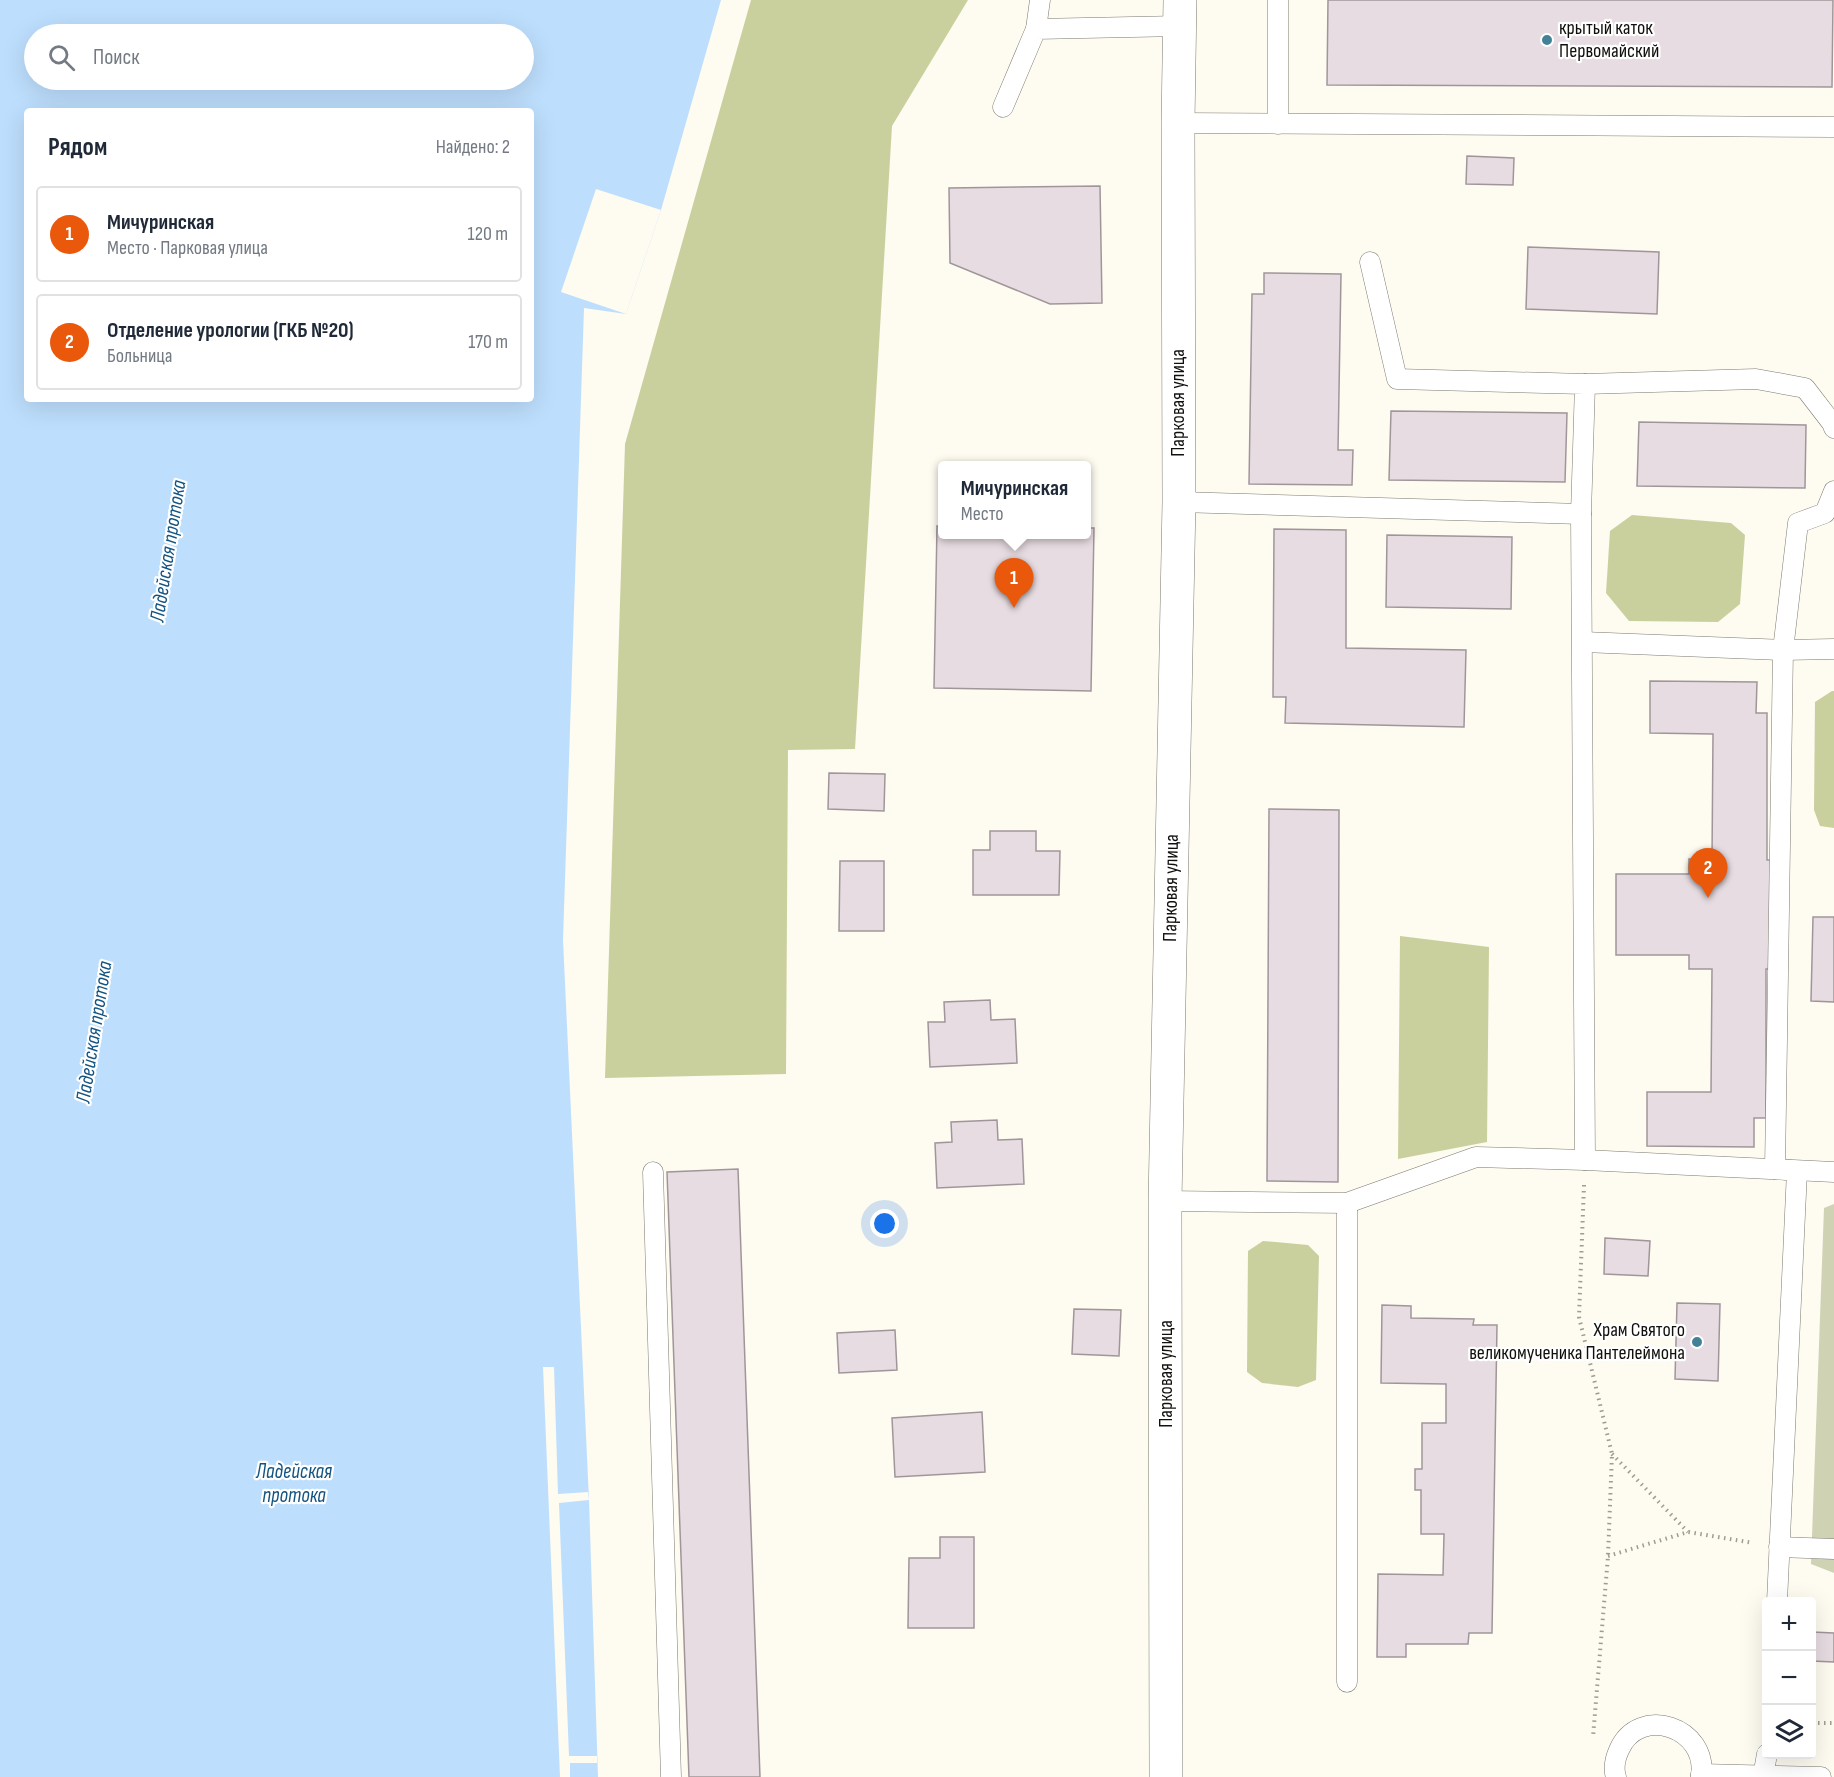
<!DOCTYPE html>
<html lang="ru">
<meta charset="utf-8">
<style>
:root{--surface:#fff;--page:#f2f2f3;--text:#1f2937;--muted:#747a83;--line:#e0e1e3;--accent:#ea580c}
body{margin:0;font-family:"Sofia Sans Condensed",sans-serif;background:var(--page);color:var(--text)}
.controls{position:absolute;right:18px;bottom:18px;display:grid;overflow:hidden;border-radius:6px;box-shadow:0 6px 24px #0002}
.controls button{width:54px;height:54px;display:grid;place-items:center;padding:0;border:0;border-bottom:2px solid var(--line);background:var(--surface);color:var(--text);font:30px sans-serif}
.you{position:absolute;left:885px;top:1224px;width:21px;height:21px;margin:-15px;border:4px solid #fff;border-radius:50%;background:#1a73e8;box-shadow:0 0 0 9px #1a73e833}
.badge{display:grid;place-items:center;width:39px;height:39px;border-radius:50%;background:var(--accent);color:#fff;font-size:20px;font-weight:700}
.pin{position:absolute;translate:-50% -50px;filter:drop-shadow(0 2px 3px #0008)}
.pin::after{content:'';position:absolute;top:32px;width:21px;height:18px;background:inherit;clip-path:polygon(0 0,100% 0,50% 100%)}
.popup{position:absolute;left:938px;top:461px;width:153px;height:78px;box-sizing:border-box;display:grid;place-content:center;border-radius:6px;background:var(--surface);filter:drop-shadow(0 2px 4px #0005);font-size:20px;white-space:nowrap;color:var(--muted)}
.popup b{font-size:22px;color:var(--text)}
.popup::after{content:'';position:absolute;left:50%;top:100%;margin-left:-12px;border:12px solid transparent;border-top-color:var(--surface)}
.list{margin:0;padding:0;list-style:none}
h2{display:flex;justify-content:space-between;align-items:center;height:78px;margin:0;padding:0 24px;font-size:26px}
h2 small{font-size:20px;font-weight:400;color:var(--muted)}
.list li{display:grid;grid-template-columns:39px 1fr auto;gap:18px;align-items:center;box-sizing:border-box;height:96px;margin:0 12px 12px;padding:0 12px;border:2px solid var(--line);border-radius:6px}
.list b{display:block;font-size:22px;white-space:nowrap}
.list p{margin:0;font-size:20px;white-space:nowrap;color:var(--muted)}
.list em{font-size:20px;font-style:normal;color:var(--muted)}
.icon{flex:none;width:33px;height:33px;fill:none;stroke:currentColor;stroke-width:2;stroke-linecap:round;stroke-linejoin:round}
.map{position:relative;flex:none;width:1834px;height:1777px;overflow:hidden}
.search{position:absolute;background:var(--surface);box-shadow:0 6px 24px #0002;left:24px;top:24px;width:510px;height:66px;display:flex;align-items:center;gap:15px;box-sizing:border-box;padding:0 21px;border-radius:33px;color:var(--muted);font-size:22px}
.panel{position:absolute;background:var(--surface);box-shadow:0 6px 24px #0002;left:24px;top:108px;width:510px;height:294px;border-radius:6px}
.map>svg:first-child{display:block}
.green{fill:#cfd3b4}
.forest{fill:#cad09d}
.water{fill:#bddefd;fill-rule:evenodd}
.pier{fill:#fefbf1}
.building{fill:#e7dce1;stroke:#a0969a;stroke-width:1.5}
.lines{fill:none;stroke-linecap:round;stroke-linejoin:round}
.service-casing{stroke:#7c7970;stroke-width:21}
.minor-casing{stroke:#7c7970;stroke-width:34}
.path{stroke:#9e9c94;stroke-width:4;stroke-dasharray:1.5 4.5;stroke-linecap:butt}
.service{stroke:#fff;stroke-width:20}
.minor{stroke:#fff;stroke-width:33}
.poi-dot{fill:#438197;stroke:#fff;stroke-width:2}
.labels{text-anchor:middle;dominant-baseline:central;stroke-width:4.5;stroke-linejoin:round;paint-order:stroke}
.poi-label{font-size:20px;fill:#11100d;stroke:#fff;text-anchor:start}
.street-label{font-size:20px;fill:#11100d;stroke:#fff}
.water-label{font-size:21px;font-style:italic;fill:#145482;stroke:#fff}
</style>
<div class="map">
<svg width="1834" height="1777" viewBox="0 0 1834 1777">
<rect width="100%" height="100%" fill="#fefbf1"/>
<path class="green" d="M1834 1204V1573L1811 1564 1824 1208Z"/>
<g class="forest">
<path d="M751 0H968L892 126 855 749 788 750 786 1074 605 1078 625 444Z"/>
<path d="M1632 515 1731 523 1745 535 1740 604 1718 622 1629 621 1606 593 1610 531Z"/>
<path d="M1832 691H1834V828L1820 826 1814 810 1815 702Z"/>
<path d="M1400 936 1489 947 1487 1142 1398 1159Z"/>
<path d="M1263 1241 1308 1245 1319 1256 1316 1380 1298 1387 1262 1383 1247 1372 1248 1251Z"/>
</g>
<path class="water" d="M0 0H721L661 210 626 314 584 308 563 940 589 1500 598 1777H0ZM34 34H524V80H34ZM27 111H531V399H27Z"/>
<g class="pier">
<path d="M596 189 661 210 626 314 561 292Z"/>
<path d="M543 1367H554L558 1494 588 1492 589 1500 559 1503 569 1756H597V1763H570V1777H560Z"/>
</g>
<g class="building">
<path d="M1328 0H1833L1832 87 1327 85Z"/>
<path d="M1467 156 1514 158 1513 185 1466 184Z"/>
<path d="M1100 186 1102 303 1050 304 950 263 949 188Z"/>
<path d="M1528 247 1659 252 1657 314 1526 309Z"/>
<path d="M1264 273 1341 274 1338 450H1353L1352 485 1249 484 1252 294H1264Z"/>
<path d="M1391 411 1567 413 1565 482 1389 480Z"/>
<path d="M1639 422 1806 425 1805 488 1637 486Z"/>
<path d="M937 526H942V534H1086V528H1094L1091 691 934 688Z"/>
<path d="M1274 529 1346 530V648L1466 650 1464 727 1285 723 1286 697H1273Z"/>
<path d="M1387 535 1512 537 1511 609 1386 607Z"/>
<path d="M1650 681 1757 682 1756 713H1767V860H1771L1770 969H1766V1118H1754V1147L1647 1146V1092H1711L1712 969H1689V955H1616V874H1689V859H1712L1713 734 1650 733Z"/>
<path d="M829 773 885 774 884 811 828 809Z"/>
<path d="M1269 809 1339 810 1338 1182 1267 1181Z"/>
<path d="M990 831H1036V851H1060L1059 895H973V850H990Z"/>
<path d="M840 861H884V931H839Z"/>
<path d="M1813 917H1834V1002L1811 1001Z"/>
<path d="M990 1000 991 1020 1015 1019 1017 1063 930 1067 928 1022H945L944 1002Z"/>
<path d="M997 1120 998 1140 1022 1139 1024 1184 937 1188 935 1143 952 1142 951 1122Z"/>
<path d="M738 1169 760 1777H689L667 1172Z"/>
<path d="M1605 1238 1650 1241 1648 1276 1604 1274Z"/>
<path d="M1677 1303 1720 1304 1718 1381 1675 1379Z"/>
<path d="M1382 1305 1411 1306V1318L1474 1319 1473 1325H1497L1492 1633H1469L1468 1644H1406V1657H1377L1378 1574 1443 1575 1444 1534H1421V1490H1415V1469H1422V1423H1446V1384L1381 1383Z"/>
<path d="M1074 1309 1121 1310 1119 1356 1072 1354Z"/>
<path d="M895 1330 897 1370 839 1373 837 1333Z"/>
<path d="M982 1412 985 1472 895 1477 892 1418Z"/>
<path d="M940 1537H974V1628H908L909 1558H940Z"/>
<path d="M1812 1632 1834 1633V1662L1812 1661Z"/>
</g>
<g class="lines">
<g class="service-casing">
<g id="service">
<path d="M1036 29 1040 0"/>
<path d="M1003 107 1036 29 1180 26"/>
<path d="M1178 123 1834 127"/>
<path d="M1278 124V0"/>
<path d="M1370 262 1397 379 1585 384 1581 514 1585 1160 1834 1172"/>
<path d="M1585 384 1756 379 1805 388 1832 423 1834 428"/>
<path d="M1179 502 1581 514"/>
<path d="M1583 642 1783 650 1834 649"/>
<path d="M653 1172 671 1777"/>
<path d="M1165 1201 1347 1203 1476 1157 1585 1160"/>
<path d="M1779 1547 1834 1549"/>
<path d="M1777 1602 1797 1171 1775 1169 1783 650 1798 523 1825 513 1834 491"/>
<path d="M1347 1682V1203"/>
<path d="M1701 1774 1821 1777"/>
<path d="M1616 1777C1613 1768 1615 1759 1619 1750 1639 1704 1709 1727 1701 1777"/>
<path d="M1763 1777 1767 1754"/>
</g>
</g>
<g class="minor-casing">
<path id="minor" d="M1166 1777 1165 1201 1179 502 1178 123 1180 0"/>
</g>
<g class="path">
<path d="M1584 1185 1579 1317 1612 1454 1608 1556 1593 1737"/>
<path d="M1612 1454 1688 1532"/>
<path d="M1608 1556 1688 1532 1753 1543"/>
<path d="M1812 1723H1834"/>
</g>
<use href="#service" class="service"/>
<use href="#minor" class="minor"/>
</g>
<g class="poi-dot">
<circle cx="1547" cy="40" r="6"/>
<circle cx="1697" cy="1342" r="6"/>
</g>
<g class="labels">
<g class="poi-label">
<text x="1559" y="28">крытый каток<tspan x="1559" dy="23">Первомайский</tspan></text>
<text x="1685" y="1330" text-anchor="end">Храм Святого<tspan x="1685" dy="23">великомученика Пантелеймона</tspan></text>
</g>
<g class="street-label">
<text transform="translate(1178 403) rotate(-90)">Парковая улица</text>
<text transform="translate(1171 888) rotate(-89)">Парковая улица</text>
<text transform="translate(1166 1374) rotate(-90)">Парковая улица</text>
</g>
<g class="water-label">
<text transform="translate(168 551) rotate(-81)">Ладейская протока</text>
<text transform="translate(94 1032) rotate(-81)">Ладейская протока</text>
<text x="294" y="1471">Ладейская<tspan x="294" dy="24">протока</tspan></text>
</g>
</g>
</svg>
<div class="controls">
<button>+</button>
<button>−</button>
<button><svg class="icon" aria-label="layers" viewBox="0 0 24 24"><path d="M12 4l9 5-9 5-9-5zM3 14l9 5 9-5"/></svg></button>
</div>
<div class="you"></div>
<div class="pin badge" style="left:1014px;top:608px">1</div>
<div class="popup"><b>Мичуринская</b>Место</div>
<div class="pin badge" style="left:1708px;top:898px">2</div>
<div class="search"><svg class="icon" aria-label="search" viewBox="0 0 24 24"><circle cx="10" cy="10" r="6"/><path d="M15 15l6 6"/></svg>Поиск</div>
<section class="panel">
<h2>Рядом<small>Найдено: 2</small></h2>
<ul class="list">
<li><span class="badge">1</span><div><b>Мичуринская</b><p>Место · Парковая улица</p></div><em>120 m</em></li>
<li><span class="badge">2</span><div><b>Отделение урологии (ГКБ №20)</b><p>Больница</p></div><em>170 m</em></li>
</ul>
</section>
</div>
